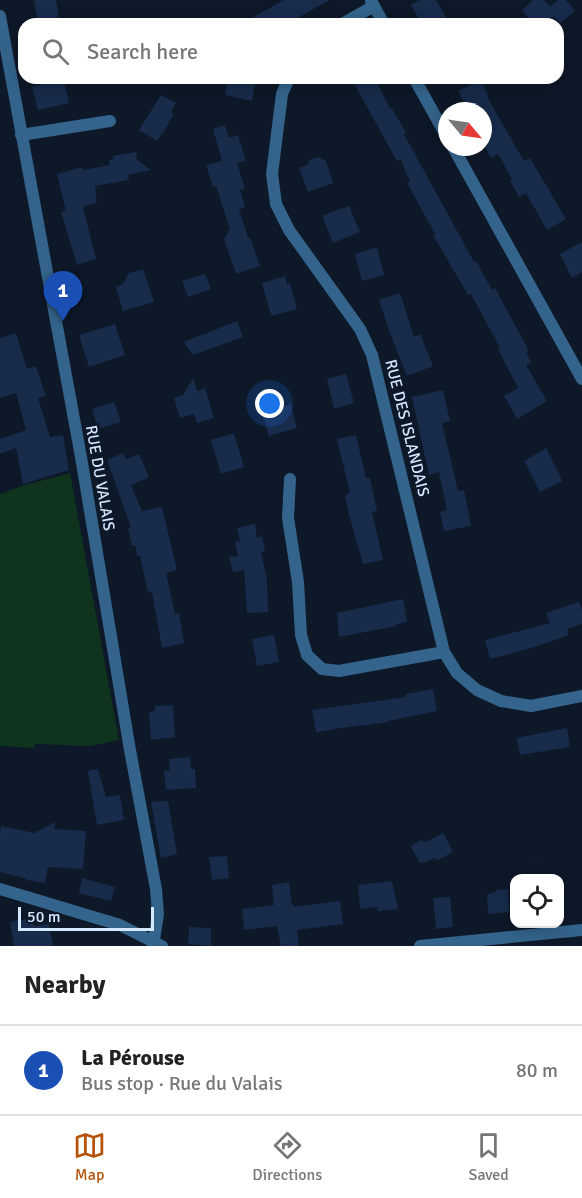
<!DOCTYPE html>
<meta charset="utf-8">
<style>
:root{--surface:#fff;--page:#f6f6f6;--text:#222;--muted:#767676;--line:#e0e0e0;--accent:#b45309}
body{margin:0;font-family:Signika,sans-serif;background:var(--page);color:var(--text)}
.controls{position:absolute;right:18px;bottom:18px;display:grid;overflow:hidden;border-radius:12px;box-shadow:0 3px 15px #0003}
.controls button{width:54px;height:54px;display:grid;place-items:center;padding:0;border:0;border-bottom:2px solid var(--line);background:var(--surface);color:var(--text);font:30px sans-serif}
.compass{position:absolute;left:438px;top:102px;width:54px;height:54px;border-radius:50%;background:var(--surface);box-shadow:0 3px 15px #0003;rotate:119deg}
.scale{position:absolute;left:18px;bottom:15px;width:136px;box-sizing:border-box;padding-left:6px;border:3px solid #d4e8ff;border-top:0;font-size:16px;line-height:21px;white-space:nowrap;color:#d4e8ff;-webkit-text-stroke:4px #0d1828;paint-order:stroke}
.you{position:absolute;left:270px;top:404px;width:21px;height:21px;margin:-15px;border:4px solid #fff;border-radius:50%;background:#1a73e8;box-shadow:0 0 0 9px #1a73e833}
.badge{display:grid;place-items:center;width:39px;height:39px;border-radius:50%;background:var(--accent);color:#fff;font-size:20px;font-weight:700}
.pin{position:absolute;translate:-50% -50px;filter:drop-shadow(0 2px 3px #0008)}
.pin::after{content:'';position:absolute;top:32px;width:21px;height:18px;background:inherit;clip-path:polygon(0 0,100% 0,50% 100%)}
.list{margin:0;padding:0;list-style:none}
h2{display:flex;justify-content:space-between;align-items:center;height:78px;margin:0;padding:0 24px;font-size:26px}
h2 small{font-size:20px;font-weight:400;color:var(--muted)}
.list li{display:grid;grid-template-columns:39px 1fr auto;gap:18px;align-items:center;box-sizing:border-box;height:90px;padding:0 24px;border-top:2px solid var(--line)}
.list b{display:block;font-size:22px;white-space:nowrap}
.list p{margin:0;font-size:20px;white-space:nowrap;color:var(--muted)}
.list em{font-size:20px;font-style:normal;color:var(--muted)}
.icon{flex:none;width:33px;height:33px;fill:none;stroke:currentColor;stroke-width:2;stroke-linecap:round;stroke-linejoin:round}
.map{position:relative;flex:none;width:582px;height:946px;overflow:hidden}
.search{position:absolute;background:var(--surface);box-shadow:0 3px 15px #0003;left:18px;right:18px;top:18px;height:66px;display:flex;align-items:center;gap:15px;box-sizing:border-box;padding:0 21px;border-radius:18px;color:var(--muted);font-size:22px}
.sheet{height:168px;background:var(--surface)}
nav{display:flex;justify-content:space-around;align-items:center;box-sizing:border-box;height:84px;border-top:2px solid var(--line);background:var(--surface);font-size:16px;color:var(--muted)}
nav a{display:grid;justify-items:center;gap:3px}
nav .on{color:var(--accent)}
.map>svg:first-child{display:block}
.green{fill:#10331d}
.building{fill:#182b4b}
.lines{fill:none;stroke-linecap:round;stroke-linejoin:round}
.minor{stroke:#34648b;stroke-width:12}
.tertiary{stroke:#34648b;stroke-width:12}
.labels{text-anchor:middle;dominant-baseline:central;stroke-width:6;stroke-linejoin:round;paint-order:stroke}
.street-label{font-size:16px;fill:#d4e8ff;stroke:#0d1828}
</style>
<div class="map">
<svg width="582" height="946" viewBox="0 0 582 946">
<rect width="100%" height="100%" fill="#0d1828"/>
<path class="green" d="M70 473 119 740 90 746 35 744 34 748 0 746V494L22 486Z"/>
<g class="building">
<path d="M34 0H56L59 17 55 18 56 24H38Z"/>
<path d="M284 0H330L287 24H241Z"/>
<path d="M420 0H436L450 24H423L421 20 420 21 411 5Z"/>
<path d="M533 0H544L550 7 558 0H566L575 11 560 23 554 16 544 24H533L522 10Z"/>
<path d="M228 78H256L252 101 225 95Z"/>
<path d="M351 78H375L390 109 392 108 406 133 404 134 474 262 476 261 492 290 495 288 529 351 526 352 531 362 526 365 547 401 517 419 504 396 518 388 498 349 500 348 471 294 468 295 433 235 435 234 407 183 410 182 401 160 397 161Z"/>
<path d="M481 80 488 96 487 97 524 161 530 158 566 219 547 230 526 193 519 197 510 180 512 179 498 154 491 158 483 144V111H469L458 91Z"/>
<path d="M55 81V84L64 81 69 103 38 110 32 87Z"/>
<path d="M161 95 176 103 171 112 174 114 163 133H162L157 141 139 130Z"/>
<path d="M225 125 229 138 238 135 246 161 237 163 245 189 240 190 245 207 239 209 248 238 250 237 260 266 236 274 224 239 230 229 216 186 213 187 206 165 222 161 213 129Z"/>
<path d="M136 152 137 160 151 170 128 175 129 180 95 186 97 202 83 207 96 259 77 265 61 212 66 211 57 174 82 167 83 170 110 165 109 160 114 159 113 156Z"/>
<path d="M319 157 326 161 333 183 308 192 299 168 308 165 309 160Z"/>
<path d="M349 206 360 232 333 243 322 216Z"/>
<path d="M582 242V272L572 278 560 254Z"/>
<path d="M377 247 384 275 362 281 355 254Z"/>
<path d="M143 269 154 302 123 311 116 287 123 284 129 273Z"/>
<path d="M205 274 211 289 188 297 182 281Z"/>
<path d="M285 276 287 284 290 283 297 309 271 316 262 283Z"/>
<path d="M400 293 414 337 420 334 433 366 407 376 391 336 379 300Z"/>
<path d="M237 321 243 337 193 355 184 342Z"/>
<path d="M115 324 125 355 89 367 79 335Z"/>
<path d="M16 333 27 369 36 366 46 396 38 398 50 437 63 435 69 470 23 484 16 448 0 454V439L26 430 16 393 0 398V338Z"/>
<path d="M346 374 354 403 334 409 327 379Z"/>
<path d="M193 378 197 391 205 388 214 418 197 423 194 414 180 418 174 398 183 395Z"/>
<path d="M443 390 450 421 442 423 458 491 464 490 471 526 444 531 440 512 447 510 439 472 429 475 412 397Z"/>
<path d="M114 402 121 422 98 429 92 409Z"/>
<path d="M291 404 297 428 269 436 262 413Z"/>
<path d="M234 433 244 467 221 474 211 440Z"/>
<path d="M356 435 366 478H370L377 511 372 512 383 560 363 564 348 511 345 495 350 493 337 439Z"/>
<path d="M546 448 562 481 540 492 524 461Z"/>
<path d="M123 453 126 459 139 454 149 477 131 485 142 511 162 507 177 570 166 573 175 614 179 613 184 643 162 648 152 592 148 593 140 556H137L135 545 132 546 128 528 131 527 107 460Z"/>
<path d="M255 524 257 538 262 536 265 551 261 552 267 580 268 612 247 613 244 570 233 572 229 557 238 556 235 542 240 541 237 528Z"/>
<path d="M403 599 407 622 397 624V626L339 637 337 613Z"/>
<path d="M579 602 582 610V624L567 629 569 635 535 647 490 659 485 640 550 623 546 613Z"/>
<path d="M274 635 279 662 257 666 252 639Z"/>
<path d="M433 689 437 711 388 721V722L361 726V725L316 732 312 710 406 697V694Z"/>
<path d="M173 705 175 737 151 740 149 712 155 711V706Z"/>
<path d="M567 728 570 747 520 755 517 738Z"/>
<path d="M190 757 191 769H195L196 788 166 790 164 771H170L169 759Z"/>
<path d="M98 769 106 797 120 795 124 820 97 825 88 771Z"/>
<path d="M168 801 177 854 161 858 151 802Z"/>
<path d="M55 822 54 829 86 831 83 869 48 867 45 883 26 880 27 879 0 872V835L1 826 34 833Z"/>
<path d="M443 833 453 852 438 860 434 858 424 863 419 862 411 846 421 840 426 842Z"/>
<path d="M227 856 229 878 212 880 209 857Z"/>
<path d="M82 878 115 887 111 901 79 893Z"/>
<path d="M392 881 398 909 378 911 377 907 360 909 358 885Z"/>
<path d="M289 882 292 905 294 904V907L340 901 343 924 297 930 299 946H281L277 926 244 930 242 909 274 905 272 885Z"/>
<path d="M508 889 509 912 488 914 487 894 494 893 497 890Z"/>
<path d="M450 897 453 927 436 929 433 898Z"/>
<path d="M32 918 34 926 49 924 53 946H14L10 922Z"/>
<path d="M189 927 211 928V946L188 944Z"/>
</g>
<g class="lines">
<g class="minor">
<path d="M371 1 384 24"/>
<path d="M0 16 81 457 130 750 156 889 158 914 153 946"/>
<path d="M342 24 374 6"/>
<path d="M289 78 282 94 272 174 276 204 289 230 360 329 372 355 444 652 457 673 477 690 501 701 531 706 582 696"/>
<path d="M414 78 447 137"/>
<path d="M21 135 110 121"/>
<path d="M453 147 582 379"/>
<path d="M290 479 288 518 298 582 301 635 307 655 322 669 339 671 444 652"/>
</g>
<g class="tertiary">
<path d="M0 889 120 925 162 946"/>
<path d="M420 946 582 930"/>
</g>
</g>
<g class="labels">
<g class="street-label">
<text transform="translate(407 428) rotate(76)">RUE DES ISLANDAIS</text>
<text transform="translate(100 478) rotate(80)">RUE DU VALAIS</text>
</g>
</g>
</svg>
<div class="controls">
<button><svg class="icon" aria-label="locate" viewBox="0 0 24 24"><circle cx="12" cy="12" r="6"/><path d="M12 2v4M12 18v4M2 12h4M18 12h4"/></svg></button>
</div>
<svg class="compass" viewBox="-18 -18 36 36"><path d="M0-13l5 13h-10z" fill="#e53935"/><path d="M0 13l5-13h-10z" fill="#767676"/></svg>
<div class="scale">50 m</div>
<div class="you"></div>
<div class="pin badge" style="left:63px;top:321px;background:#1a4fb4">1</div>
<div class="search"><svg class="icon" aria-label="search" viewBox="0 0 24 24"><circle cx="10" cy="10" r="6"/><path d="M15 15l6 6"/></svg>Search here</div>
</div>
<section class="sheet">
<h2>Nearby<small></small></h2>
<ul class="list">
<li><span class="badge" style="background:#1a4fb4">1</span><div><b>La Pérouse</b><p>Bus stop · Rue du Valais</p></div><em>80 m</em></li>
</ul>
</section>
<nav>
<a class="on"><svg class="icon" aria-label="map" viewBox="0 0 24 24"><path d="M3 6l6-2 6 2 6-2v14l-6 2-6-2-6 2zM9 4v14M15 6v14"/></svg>Map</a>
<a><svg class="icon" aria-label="directions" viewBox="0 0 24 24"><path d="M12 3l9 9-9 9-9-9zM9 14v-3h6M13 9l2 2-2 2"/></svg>Directions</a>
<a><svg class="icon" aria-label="saved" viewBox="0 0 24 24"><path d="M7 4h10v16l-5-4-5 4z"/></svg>Saved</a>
</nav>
